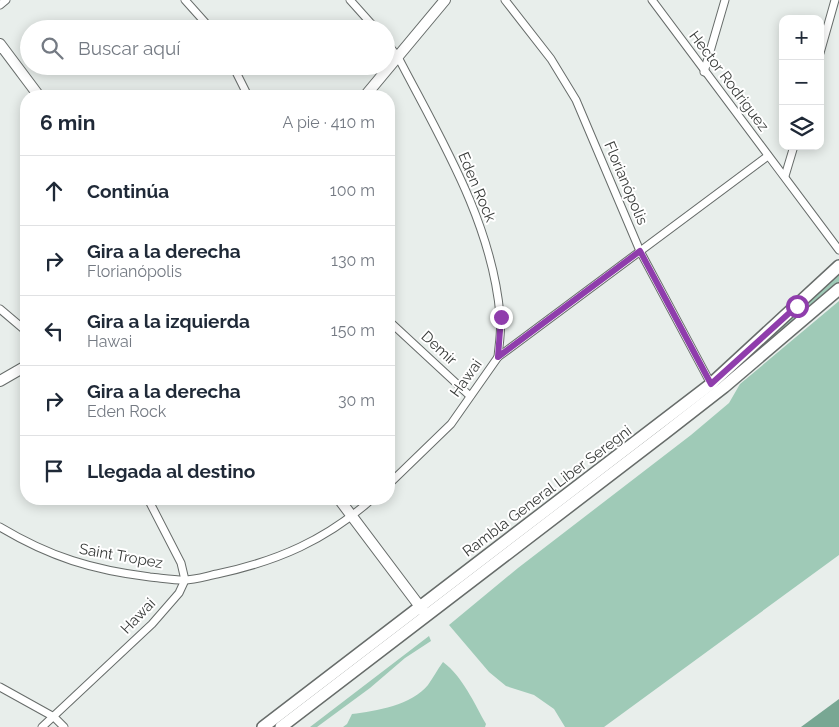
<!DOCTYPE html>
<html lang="es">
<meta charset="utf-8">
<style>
:root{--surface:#fff;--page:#f2f2f3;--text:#1f2937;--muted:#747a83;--line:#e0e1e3}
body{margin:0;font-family:Raleway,sans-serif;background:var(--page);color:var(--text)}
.controls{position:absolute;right:15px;top:15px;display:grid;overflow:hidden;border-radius:10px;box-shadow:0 2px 12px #0003}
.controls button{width:45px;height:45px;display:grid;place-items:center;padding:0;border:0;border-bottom:1px solid var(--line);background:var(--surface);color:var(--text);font:25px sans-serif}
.stop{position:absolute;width:15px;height:15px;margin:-11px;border:4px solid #8f3dac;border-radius:50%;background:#fff}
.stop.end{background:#8f3dac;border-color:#fff;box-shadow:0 1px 5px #0008}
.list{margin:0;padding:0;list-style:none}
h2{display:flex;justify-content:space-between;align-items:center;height:65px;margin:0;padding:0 20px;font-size:21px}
h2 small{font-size:16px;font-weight:400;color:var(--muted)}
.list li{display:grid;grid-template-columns:32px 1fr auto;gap:15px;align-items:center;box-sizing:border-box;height:70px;padding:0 20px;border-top:1px solid var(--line)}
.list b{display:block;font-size:19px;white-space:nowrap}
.list p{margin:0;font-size:16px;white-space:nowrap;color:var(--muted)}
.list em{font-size:16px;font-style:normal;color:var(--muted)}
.icon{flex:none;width:28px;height:28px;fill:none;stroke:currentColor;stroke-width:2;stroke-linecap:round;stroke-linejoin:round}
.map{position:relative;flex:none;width:839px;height:727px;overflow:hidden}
.search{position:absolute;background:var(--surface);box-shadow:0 2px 12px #0003;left:20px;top:20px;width:375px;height:55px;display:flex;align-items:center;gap:12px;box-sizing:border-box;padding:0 18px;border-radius:28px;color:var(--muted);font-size:19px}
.panel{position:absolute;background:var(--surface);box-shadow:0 2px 12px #0003;left:20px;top:90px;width:375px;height:415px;border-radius:20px}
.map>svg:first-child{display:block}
.green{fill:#9fcab7}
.water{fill:#78a793}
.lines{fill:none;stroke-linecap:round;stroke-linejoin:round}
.street-casing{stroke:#676c6a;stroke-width:9}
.secondary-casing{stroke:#676c6a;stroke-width:12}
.primary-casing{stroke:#676c6a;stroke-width:14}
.street{stroke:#fff;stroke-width:7}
.secondary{stroke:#fff;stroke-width:10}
.primary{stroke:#fff;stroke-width:11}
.route{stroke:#8f3dac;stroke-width:6}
.labels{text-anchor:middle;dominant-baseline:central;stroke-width:4;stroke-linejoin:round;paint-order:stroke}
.street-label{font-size:15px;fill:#393c3a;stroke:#fff}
</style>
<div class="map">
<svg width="839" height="727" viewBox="0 0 839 727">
<rect width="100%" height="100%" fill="#e8eeeb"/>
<g class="green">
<path d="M839 271V283C750 363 653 433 558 505Z"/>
<path d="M839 301V555L604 727H565L554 709 534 695 506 686 489 672 449 625 518 568 691 435 729 403 740 384Z"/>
<path d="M429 636 431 641 405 658 370 688 317 727H310Z"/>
<path d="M443 662C463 677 474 703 486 724L485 727H343L347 724 352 714C376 711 412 705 428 685 433 678 437 670 443 662Z"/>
</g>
<path class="water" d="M839 699V727H801Z"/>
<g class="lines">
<g class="street-casing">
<g id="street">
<path d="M185 0 211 29"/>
<path d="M350 0 376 29"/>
<path d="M505 0 551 59 576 100 640 251 711 384"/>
<path d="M652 0 839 250"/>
<path d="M0 5 6 0"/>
<path d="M386 42 398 57C440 138 492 222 500 315 502 329 499 344 498 357"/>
<path d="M820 53 835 0"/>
<path d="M233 66 248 96"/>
<path d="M704 72 725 0"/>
<path d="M785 176 794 146"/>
<path d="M0 309 26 331"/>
<path d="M389 321 470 396"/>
<path d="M389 484 451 424 498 357 768 156"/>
<path d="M148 499 181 563 185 580"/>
<path d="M0 527C50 557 93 570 150 577 161 578 173 580 184 580 195 580 207 576 217 574 278 561 326 540 372 499"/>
<path d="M0 687 54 717 64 727"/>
<path d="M42 727 152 624 179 593 185 580"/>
</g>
</g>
<g class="secondary-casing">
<g id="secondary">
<path d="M0 44 39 96"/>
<path d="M365 96 445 0"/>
<path d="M0 381 26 366"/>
<path d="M339 499 424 612"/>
</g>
</g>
<g class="primary-casing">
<g id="primary">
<path d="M263 727 711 384 839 266"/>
<path d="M281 727 665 433 724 387 839 289"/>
</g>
</g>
<use href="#street" class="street"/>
<use href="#secondary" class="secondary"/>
<use href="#primary" class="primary"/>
</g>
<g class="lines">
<path class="route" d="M501 317 498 357 640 251 711 384 797 306"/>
</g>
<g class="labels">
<g class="street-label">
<text transform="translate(729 81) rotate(53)">Hector Rodriguez</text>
<text transform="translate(626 183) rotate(67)">Florianópolis</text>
<text transform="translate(477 187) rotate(67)">Eden Rock</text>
<text transform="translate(439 348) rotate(43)">Demir</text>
<text transform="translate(466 378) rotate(-54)">Hawai</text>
<text transform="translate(547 491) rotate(-37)">Rambla General Liber Seregni</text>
<text transform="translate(121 556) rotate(10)">Saint Tropez</text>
<text transform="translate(138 616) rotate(-46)">Hawai</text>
</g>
</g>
</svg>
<div class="controls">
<button>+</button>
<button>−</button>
<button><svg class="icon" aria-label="layers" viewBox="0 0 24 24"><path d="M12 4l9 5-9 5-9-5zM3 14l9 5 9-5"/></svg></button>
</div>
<div class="stop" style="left:797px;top:306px"></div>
<div class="stop end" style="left:501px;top:317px"></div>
<div class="search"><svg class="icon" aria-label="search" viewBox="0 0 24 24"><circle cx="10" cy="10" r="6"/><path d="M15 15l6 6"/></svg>Buscar aquí</div>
<section class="panel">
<h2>6 min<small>A pie · 410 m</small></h2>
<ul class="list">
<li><svg class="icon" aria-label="ahead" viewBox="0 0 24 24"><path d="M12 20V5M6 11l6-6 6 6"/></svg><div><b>Continúa</b></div><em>100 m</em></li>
<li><svg class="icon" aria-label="right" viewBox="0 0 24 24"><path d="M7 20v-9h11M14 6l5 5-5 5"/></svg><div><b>Gira a la derecha</b><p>Florianópolis</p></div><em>130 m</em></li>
<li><svg class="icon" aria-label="left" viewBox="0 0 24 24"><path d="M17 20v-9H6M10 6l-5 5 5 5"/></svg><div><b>Gira a la izquierda</b><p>Hawai</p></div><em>150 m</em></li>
<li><svg class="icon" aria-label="right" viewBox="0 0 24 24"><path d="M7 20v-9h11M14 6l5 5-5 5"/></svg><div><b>Gira a la derecha</b><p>Eden Rock</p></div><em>30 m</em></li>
<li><svg class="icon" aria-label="arrive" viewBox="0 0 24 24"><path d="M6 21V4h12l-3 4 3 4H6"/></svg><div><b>Llegada al destino</b></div></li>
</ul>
</section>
</div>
